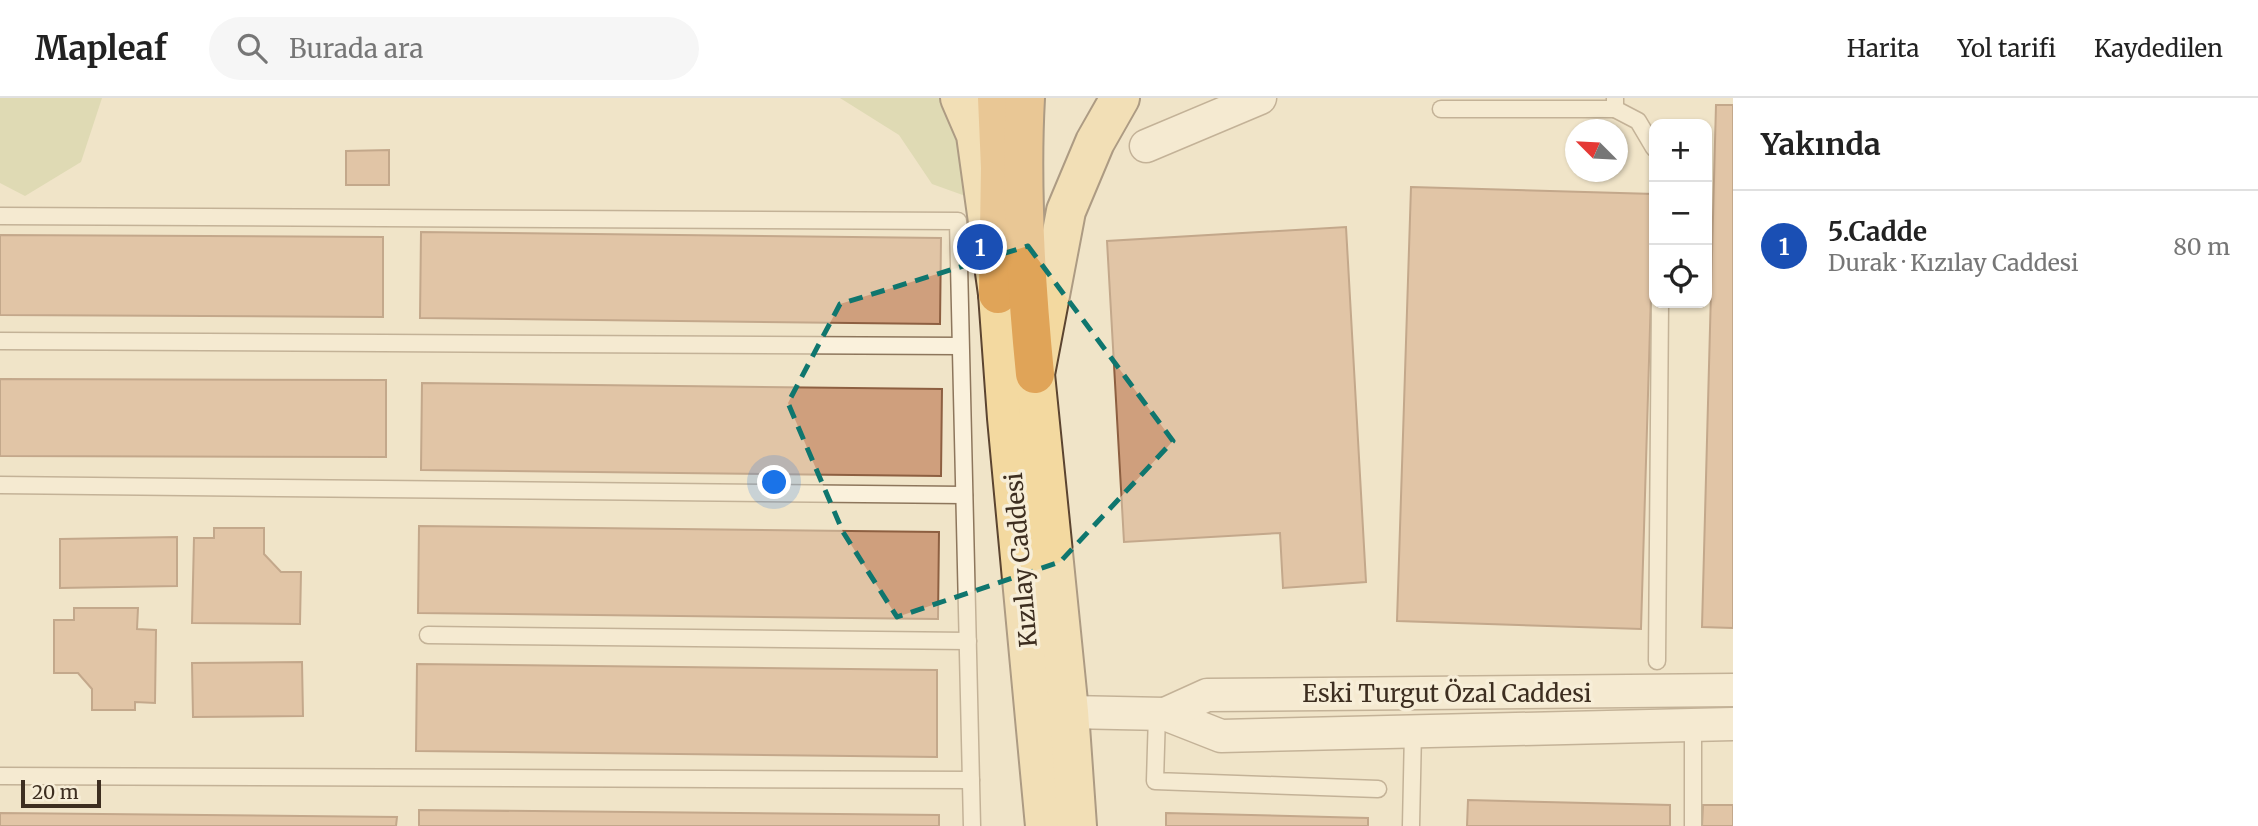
<!DOCTYPE html>
<html lang="tr">
<meta charset="utf-8">
<style>
:root{--surface:#fff;--page:#f6f6f6;--text:#222;--muted:#767676;--line:#e0e0e0;--accent:#db2777}
body{margin:0;font-family:Merriweather,serif;background:var(--page);color:var(--text)}
.controls{position:absolute;right:21px;top:21px;display:grid;overflow:hidden;border-radius:14px;box-shadow:0 2px 5px #0004}
.controls button{width:63px;height:63px;display:grid;place-items:center;padding:0;border:0;border-bottom:2px solid var(--line);background:var(--surface);color:var(--text);font:35px sans-serif}
.compass{position:absolute;left:1565px;top:21px;width:63px;height:63px;border-radius:50%;background:var(--surface);box-shadow:0 2px 5px #0004;rotate:294deg}
.scale{position:absolute;left:21px;bottom:18px;width:80px;box-sizing:border-box;padding-left:7px;border:4px solid #3d2e20;border-top:0;font-size:19px;line-height:24px;white-space:nowrap;color:#3d2e20;-webkit-text-stroke:5px #f7eed8;paint-order:stroke}
.you{position:absolute;left:775px;top:385px;width:24px;height:24px;margin:-18px;border:5px solid #fff;border-radius:50%;background:#1a73e8;box-shadow:0 0 0 10px #1a73e833}
.badge{display:grid;place-items:center;width:46px;height:46px;border-radius:50%;background:var(--accent);color:#fff;font-size:23px;font-weight:700}
.pin{position:absolute;translate:-50% -50%;border:4px solid #fff;box-shadow:0 2px 7px #0006}
.list{margin:0;padding:0;list-style:none}
h2{display:flex;justify-content:space-between;align-items:center;height:91px;margin:0;padding:0 28px;font-size:30px}
h2 small{font-size:23px;font-weight:400;color:var(--muted)}
.list li{display:grid;grid-template-columns:46px 1fr auto;gap:21px;align-items:center;box-sizing:border-box;height:112px;padding:0 28px;border-top:2px solid var(--line)}
.list b{display:block;font-size:26px;white-space:nowrap}
.list p{margin:0;font-size:23px;white-space:nowrap;color:var(--muted)}
.list em{font-size:23px;font-style:normal;color:var(--muted)}
.icon{flex:none;width:38px;height:38px;fill:none;stroke:currentColor;stroke-width:2;stroke-linecap:round;stroke-linejoin:round}
.map{position:relative;flex:none;width:1733px;height:728px;overflow:hidden}
header{display:flex;align-items:center;gap:42px;box-sizing:border-box;height:98px;padding:0 35px;background:var(--surface);border-bottom:2px solid var(--line)}
header strong{font-size:33px}
nav{display:flex;gap:38px;margin-inline-start:auto;font-size:24px}
.search{width:490px;height:63px;background:var(--page);display:flex;align-items:center;gap:18px;box-sizing:border-box;padding:0 24px;border-radius:38px;color:var(--muted);font-size:26px}
main{display:flex}
aside{flex:1;background:var(--surface)}
.map>svg:first-child{display:block}
.green{fill:#c9cf9b}
.building{fill:#cf9f7d;stroke:#8d5f41;stroke-width:2}
.lines{fill:none;stroke-linecap:round;stroke-linejoin:round}
.service-casing{stroke:#8d765c;stroke-width:19}
.minor-casing{stroke:#8d765c;stroke-width:35}
.primary-casing{stroke:#5b4430;stroke-width:42}
.motorway-casing{stroke:#5b4430;stroke-width:42}
.service{stroke:#faf1dc;stroke-width:16}
.minor{stroke:#faf1dc;stroke-width:32}
.primary{stroke:#f3d9a0;stroke-width:38}
.motorway{stroke:#e0a458;stroke-width:38}
.marked{fill:none;stroke:#0f766e;stroke-width:5;stroke-dasharray:14 9;stroke-linejoin:round}
.labels{text-anchor:middle;dominant-baseline:central;stroke-width:7;stroke-linejoin:round;paint-order:stroke}
.street-label{font-size:24px;fill:#3d2e20;stroke:#f7eed8}
</style>
<header>
<strong>Mapleaf</strong>
<div class="search"><svg class="icon" aria-label="search" viewBox="0 0 24 24"><circle cx="10" cy="10" r="6"/><path d="M15 15l6 6"/></svg>Burada ara</div>
<nav><a>Harita</a><a>Yol tarifi</a><a>Kaydedilen</a></nav>
</header>
<main>
<div class="map">
<svg width="1733" height="728" viewBox="0 0 1733 728">
<rect width="100%" height="100%" fill="#f0e4c8"/>
<g class="green">
<path d="M0 0H102L81 64 25 98 0 85Z"/>
<path d="M840 0H953L971 100 932 86 899 37Z"/>
</g>
<g class="building">
<path d="M1716 7H1733V530L1702 529Z"/>
<path d="M389 52V87H346V53Z"/>
<path d="M1411 89 1654 96 1641 531 1397 523Z"/>
<path d="M1346 129 1366 484 1283 490 1280 435 1124 444 1107 143Z"/>
<path d="M421 134 941 140 940 226 420 220Z"/>
<path d="M0 137 383 139V219L0 217Z"/>
<path d="M0 281 386 282V359L0 358Z"/>
<path d="M422 285 942 291 941 378 421 372Z"/>
<path d="M419 428 939 434 938 521 418 515Z"/>
<path d="M214 430H264V456L281 474H301L300 526 192 525 194 440H214Z"/>
<path d="M177 439V488L60 490V441Z"/>
<path d="M74 510H138L137 531 156 532 155 605 135 604V612H92V591L78 575H54V522H74Z"/>
<path d="M302 564 303 618 193 619 192 565Z"/>
<path d="M417 566 937 572V659L416 653Z"/>
<path d="M1468 702 1670 707V728H1467Z"/>
<path d="M1703 707H1733V728H1702Z"/>
<path d="M419 712 939 717V728H419Z"/>
<path d="M0 715 397 719 396 728H0Z"/>
<path d="M1166 715 1368 720V728H1166Z"/>
</g>
<g class="lines">
<g class="service-casing">
<g id="service">
<path d="M1615 1V11L1638 23 1654 50"/>
<path d="M1441 11H1615"/>
<path d="M0 118 958 123 972 728"/>
<path d="M0 243 960 248"/>
<path d="M0 387 964 397"/>
<path d="M428 537 968 543"/>
<path d="M1657 563 1660 205"/>
<path d="M1157 616 1155 683 1378 691"/>
<path d="M0 678 971 682"/>
<path d="M1411 728 1413 633"/>
<path d="M1693 728V626"/>
</g>
</g>
<g class="minor-casing">
<g id="minor">
<path d="M1146 48 1260 0"/>
<path d="M1069 614 1165 616 1221 638 1733 626"/>
<path d="M1165 616 1207 597 1733 592"/>
</g>
</g>
<g class="primary-casing">
<g id="primary">
<path d="M960 0 976 37 998 196 1007 320 1045 728"/>
<path d="M1077 728 1069 614 1035 276 1066 113 1095 44 1120 0"/>
</g>
</g>
<g class="motorway-casing">
<g id="motorway">
<path d="M997 0 1000 70 998 196"/>
<path d="M1025 0C1020 91 1026 185 1035 276"/>
</g>
</g>
<use href="#service" class="service"/>
<use href="#minor" class="minor"/>
<use href="#primary" class="primary"/>
<use href="#motorway" class="motorway"/>
</g>
<path d="M0 0H1733V728H0ZM1028 148 1173 343 1060 464 897 519 843 434 788 305 840 206Z" fill="#f0e4c8" fill-opacity=".55" fill-rule="evenodd"/>
<path class="marked" d="M1028 148 1173 343 1060 464 897 519 843 434 788 305 840 206Z"/>
<g class="labels">
<g class="street-label">
<text transform="translate(1021 462) rotate(-95)">Kızılay Caddesi</text>
<text x="1447" y="595">Eski Turgut Özal Caddesi</text>
</g>
</g>
</svg>
<div class="controls">
<button>+</button>
<button>−</button>
<button><svg class="icon" aria-label="locate" viewBox="0 0 24 24"><circle cx="12" cy="12" r="6"/><path d="M12 2v4M12 18v4M2 12h4M18 12h4"/></svg></button>
</div>
<svg class="compass" viewBox="-18 -18 36 36"><path d="M0-13l5 13h-10z" fill="#e53935"/><path d="M0 13l5-13h-10z" fill="#767676"/></svg>
<div class="scale">20 m</div>
<div class="you"></div>
<div class="pin badge" style="left:980px;top:149px;background:#1a4fb4">1</div>
</div>
<aside>
<h2>Yakında<small></small></h2>
<ul class="list">
<li><span class="badge" style="background:#1a4fb4">1</span><div><b>5.Cadde</b><p>Durak · Kızılay Caddesi</p></div><em>80 m</em></li>
</ul>
</aside>
</main>
